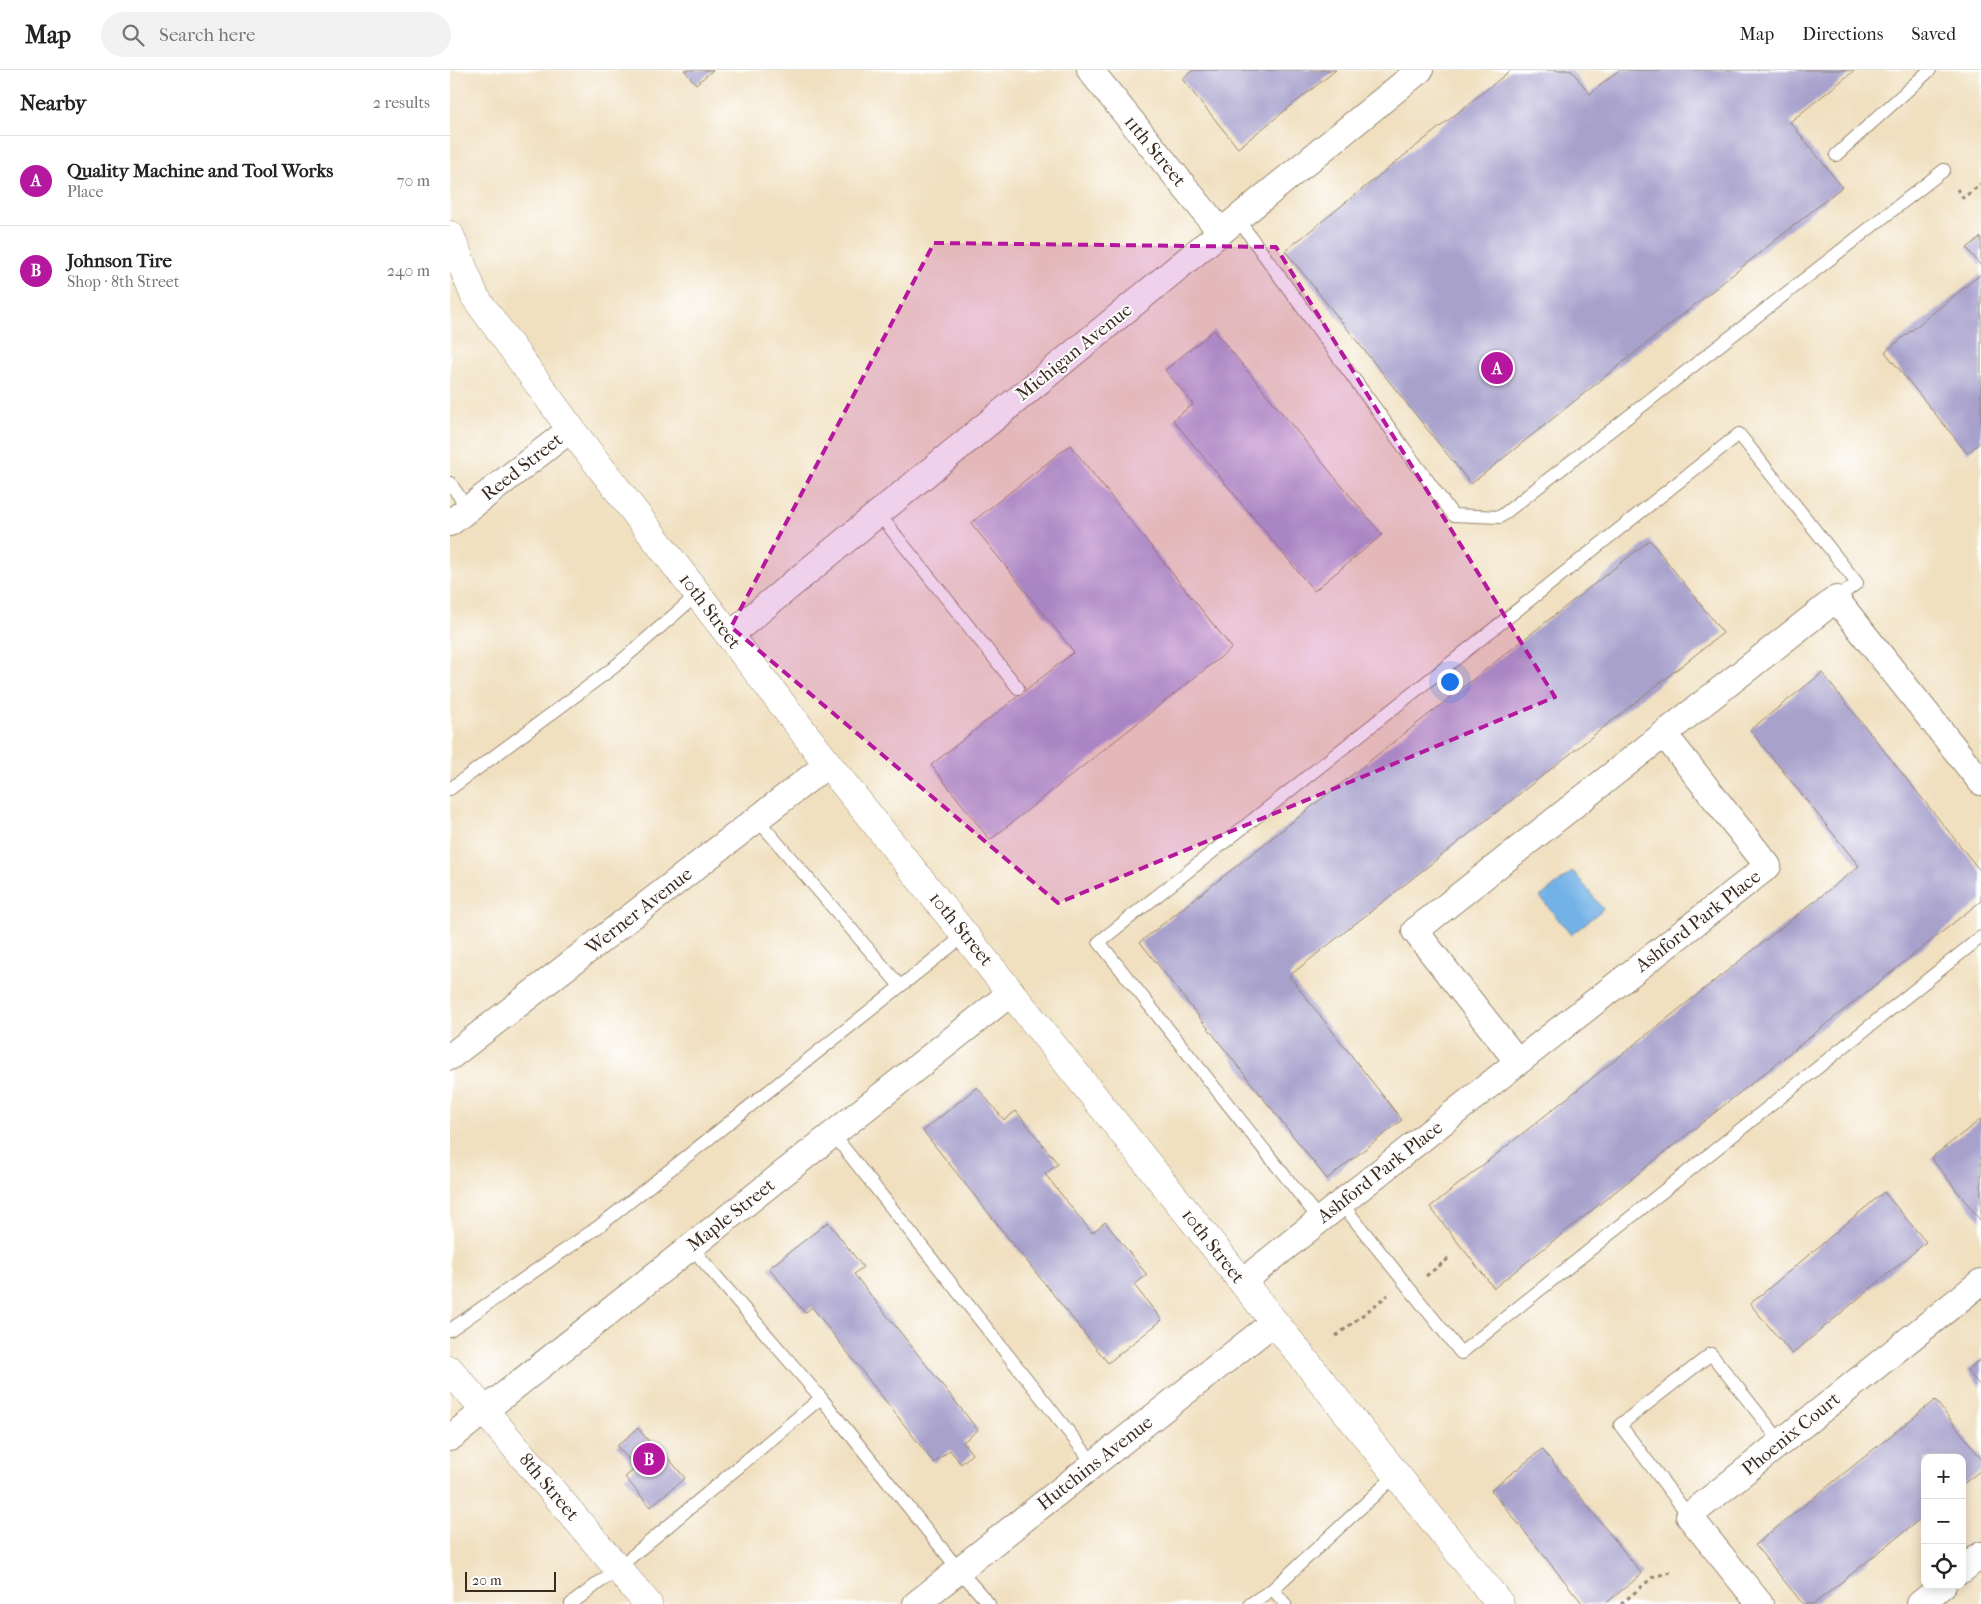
<!DOCTYPE html>
<meta charset="utf-8">
<style>
:root{--surface:#fff;--page:#f2f2f2;--text:#222;--muted:#767676;--line:#e0e0e0;--accent:#b5179e}
body{margin:0;font-family:"IM FELL French Canon",serif;background:var(--page);color:var(--text)}
.controls{position:absolute;right:15px;bottom:15px;display:grid;overflow:hidden;border-radius:10px;box-shadow:0 2px 12px #0003}
.controls button{width:45px;height:45px;display:grid;place-items:center;padding:0;border:0;border-bottom:1px solid var(--line);background:var(--surface);color:var(--text);font:25px sans-serif}
.scale{position:absolute;left:15px;bottom:12px;width:91px;box-sizing:border-box;padding-left:5px;border:2px solid #3b2a1e;border-top:0;font-size:14px;line-height:18px;white-space:nowrap;color:#3b2a1e;-webkit-text-stroke:4px #fff;paint-order:stroke}
.you{position:absolute;left:999px;top:611px;width:18px;height:18px;margin:-12px;border:4px solid #fff;border-radius:50%;background:#1a73e8;box-shadow:0 0 0 8px #1a73e833}
.badge{display:grid;place-items:center;width:32px;height:32px;border-radius:50%;background:var(--accent);color:#fff;font-size:16px;font-weight:700}
.pin{position:absolute;translate:-50% -50%;border:2px solid #fff;box-shadow:0 1px 5px #0006}
.list{margin:0;padding:0;list-style:none}
h2{display:flex;justify-content:space-between;align-items:center;height:65px;margin:0;padding:0 20px;font-size:21px}
h2 small{font-size:16px;font-weight:400;color:var(--muted)}
.list li{display:grid;grid-template-columns:32px 1fr auto;gap:15px;align-items:center;box-sizing:border-box;height:90px;padding:0 20px;border-top:1px solid var(--line)}
.list b{display:block;font-size:19px;white-space:nowrap}
.list p{margin:0;font-size:16px;white-space:nowrap;color:var(--muted)}
.list em{font-size:16px;font-style:normal;color:var(--muted)}
.icon{flex:none;width:28px;height:28px;fill:none;stroke:currentColor;stroke-width:2;stroke-linecap:round;stroke-linejoin:round}
.map{position:relative;flex:none;width:1531px;height:1534px;overflow:hidden}
header{display:flex;align-items:center;gap:30px;box-sizing:border-box;height:70px;padding:0 25px;background:var(--surface);border-bottom:1px solid var(--line)}
header strong{font-size:24px}
nav{display:flex;gap:28px;margin-inline-start:auto;font-size:18px}
.search{width:350px;height:45px;background:var(--page);display:flex;align-items:center;gap:12px;box-sizing:border-box;padding:0 18px;border-radius:28px;color:var(--muted);font-size:19px}
main{display:flex}
aside{flex:1;background:var(--surface)}
.map>svg:first-child{display:block}
.water{fill:#73b2e6;stroke:#576e82}
.building{fill:#a7a1cc}
.lines{fill:none;stroke-linecap:round;stroke-linejoin:round}
.service-casing{stroke:#96856f;stroke-width:14}
.minor-casing{stroke:#96856f;stroke-width:28}
.tertiary-casing{stroke:#96856f;stroke-width:29}
.path{stroke:#96856f;stroke-width:3;stroke-dasharray:4 4;stroke-linecap:butt}
.service{stroke:#fff;stroke-width:12}
.minor{stroke:#fff;stroke-width:26}
.tertiary{stroke:#fff;stroke-width:28}
.marked{fill:#b5179e;fill-opacity:0.2;stroke:#b5179e;stroke-width:4;stroke-dasharray:10 6;stroke-linejoin:round}
.labels{text-anchor:middle;dominant-baseline:central;stroke-width:4;stroke-linejoin:round;paint-order:stroke}
.street-label{font-size:19px;fill:#3b2a1e;stroke:#fff}
</style>
<header>
<strong>Map</strong>
<div class="search"><svg class="icon" aria-label="search" viewBox="0 0 24 24"><circle cx="10" cy="10" r="6"/><path d="M15 15l6 6"/></svg>Search here</div>
<nav><a>Map</a><a>Directions</a><a>Saved</a></nav>
</header>
<main>
<aside>
<h2>Nearby<small>2 results</small></h2>
<ul class="list">
<li><span class="badge">A</span><div><b>Quality Machine and Tool Works</b><p>Place</p></div><em>70 m</em></li>
<li><span class="badge">B</span><div><b>Johnson Tire</b><p>Shop · 8th Street</p></div><em>240 m</em></li>
</ul>
</aside>
<div class="map">
<svg width="1531" height="1534" viewBox="0 0 1531 1534">
<rect width="100%" height="100%" fill="#fff"/>
<filter id="ink" filterUnits="userSpaceOnUse"><feTurbulence type="fractalNoise" baseFrequency=".02" numOctaves="2"/><feDisplacementMap in="SourceGraphic" scale="10" xChannelSelector="R" yChannelSelector="G"/><feConvolveMatrix kernelMatrix="1 2 1 2 8 2 1 2 1" color-interpolation-filters="sRGB"/></filter>
<filter id="wash" filterUnits="userSpaceOnUse"><feTurbulence type="fractalNoise" baseFrequency=".0096" numOctaves="4" result="noise"/><feDisplacementMap in="SourceGraphic" scale="20" xChannelSelector="R" yChannelSelector="G"/><feGaussianBlur stdDeviation="1.12" result="paint"/><feColorMatrix in="noise" values="0 0 0 0 0 0 0 0 0 0 0 0 0 0 0 0 0 1.4 0 .05"/><feComposite in="paint" operator="in"/></filter>
<g filter="url(#wash)">
<rect width="100%" height="100%" fill="#f0e0c0"/>
<path class="water" d="M1123 801 1153 839 1121 865 1090 827Z"/>
<g id="blocks">
<g class="building">
<path d="M234 0H263L246 14Z"/>
<path d="M743 0H886L788 78 732 9Z"/>
<path d="M1061 0H1121L1140 24 1169 0H1405L1340 52 1392 117 1021 414 835 181Z"/>
<path d="M1531 167V196L1517 178Z"/>
<path d="M1531 204V372L1517 383 1435 282Z"/>
<path d="M764 260 932 465 864 521 723 350 743 334 715 300Z"/>
<path d="M620 375 782 578 540 770 481 695 624 582 521 453Z"/>
<path d="M1200 470 1273 563 839 906 952 1050 877 1109 690 872Z"/>
<path d="M1372 603 1531 802V831L1044 1218 980 1137 1409 796 1300 660Z"/>
<path d="M527 1017 554 1050 566 1041 608 1094 595 1104 642 1163 655 1152 697 1205 684 1215 712 1250 658 1293 473 1061Z"/>
<path d="M1531 1049V1151L1481 1088Z"/>
<path d="M1434 1122 1476 1172 1342 1284 1300 1234Z"/>
<path d="M378 1152 413 1197 404 1204 528 1360 513 1372 522 1384 511 1394 500 1380 484 1393 362 1237 355 1243 319 1198Z"/>
<path d="M1531 1289V1317L1517 1300Z"/>
<path d="M1485 1330 1531 1388V1400L1512 1415V1388H1475V1445L1364 1534H1353L1305 1475Z"/>
<path d="M188 1358 206 1380 209 1377 235 1408 200 1437 175 1407 186 1398 167 1376Z"/>
<path d="M1092 1379 1192 1504 1155 1534H1133L1041 1420Z"/>
</g>
</g>
</g>
<g filter="url(#ink)">
<use href="#blocks" fill-opacity="0" stroke="#96856f" stroke-width="1"/>
<g class="lines">
<g class="service-casing">
<g id="service">
<path d="M1386 85 1480 0"/>
<path d="M787 148 1003 445 1050 447 1494 100"/>
<path d="M0 413 18 439"/>
<path d="M428 443 568 618"/>
<path d="M0 719 163 598 247 525"/>
<path d="M307 749 450 916"/>
<path d="M383 1064 644 1394"/>
<path d="M891 1133 1011 1283 1531 867"/>
<path d="M870 1150 649 872 1289 364 1407 513 1386 529"/>
<path d="M241 1177 371 1328 509 1500 539 1534"/>
<path d="M0 1260 148 1157 516 864"/>
<path d="M1239 1446 1170 1355 1261 1284 1331 1372"/>
<path d="M823 1519 835 1534"/>
<path d="M121 1534 168 1498 371 1328"/>
<path d="M800 1534 823 1519 946 1405"/>
</g>
</g>
<g class="minor-casing">
<g id="minor">
<path d="M640 0 771 162"/>
<path d="M0 453 121 359"/>
<path d="M279 566 771 162 970 0"/>
<path d="M1214 664 1386 529 1531 712"/>
<path d="M0 987 378 694"/>
<path d="M792 1212 1068 992 1318 796 1214 664 965 861 1068 992"/>
<path d="M0 1368 562 922"/>
<path d="M1512 1500 1531 1485"/>
<path d="M466 1534 824 1252"/>
<path d="M1310 1534 1239 1446 1531 1212"/>
<path d="M1470 1534 1493 1515"/>
</g>
</g>
<g class="tertiary-casing">
<g id="tertiary">
<path d="M0 165 25 227 121 359 378 694 1050 1534"/>
<path d="M0 1300 198 1534"/>
</g>
</g>
<g class="path">
<path d="M1507 119 1513 128 1531 114"/>
<path d="M976 1206 998 1189"/>
<path d="M886 1266 938 1225"/>
<path d="M1171 1534 1203 1507 1221 1502"/>
</g>
<use href="#service" class="service"/>
<use href="#minor" class="minor"/>
<use href="#tertiary" class="tertiary"/>
</g>
</g>
<path class="marked" d="M484 173 826 177 1105 627 608 833 281 557Z"/>
<g class="labels">
<g class="street-label">
<text transform="translate(705 81) rotate(51)">11th Street</text>
<text transform="translate(624 282) rotate(-39)">Michigan Avenue</text>
<text transform="translate(72 397) rotate(-38)">Reed Street</text>
<text transform="translate(260 541) rotate(53)">10th Street</text>
<text transform="translate(189 841) rotate(-38)">Werner Avenue</text>
<text transform="translate(1248 851) rotate(-38)">Ashford Park Place</text>
<text transform="translate(511 859) rotate(51)">10th Street</text>
<text transform="translate(930 1102) rotate(-38)">Ashford Park Place</text>
<text transform="translate(281 1145) rotate(-38)">Maple Street</text>
<text transform="translate(763 1176) rotate(52)">10th Street</text>
<text transform="translate(1341 1364) rotate(-39)">Phoenix Court</text>
<text transform="translate(645 1393) rotate(-38)">Hutchins Avenue</text>
<text transform="translate(99 1417) rotate(50)">8th Street</text>
</g>
</g>
</svg>
<div class="controls">
<button>+</button>
<button>−</button>
<button><svg class="icon" aria-label="locate" viewBox="0 0 24 24"><circle cx="12" cy="12" r="6"/><path d="M12 2v4M12 18v4M2 12h4M18 12h4"/></svg></button>
</div>
<div class="scale">20 m</div>
<div class="you"></div>
<div class="pin badge" style="left:1047px;top:298px">A</div>
<div class="pin badge" style="left:199px;top:1389px">B</div>
</div>
</main>
